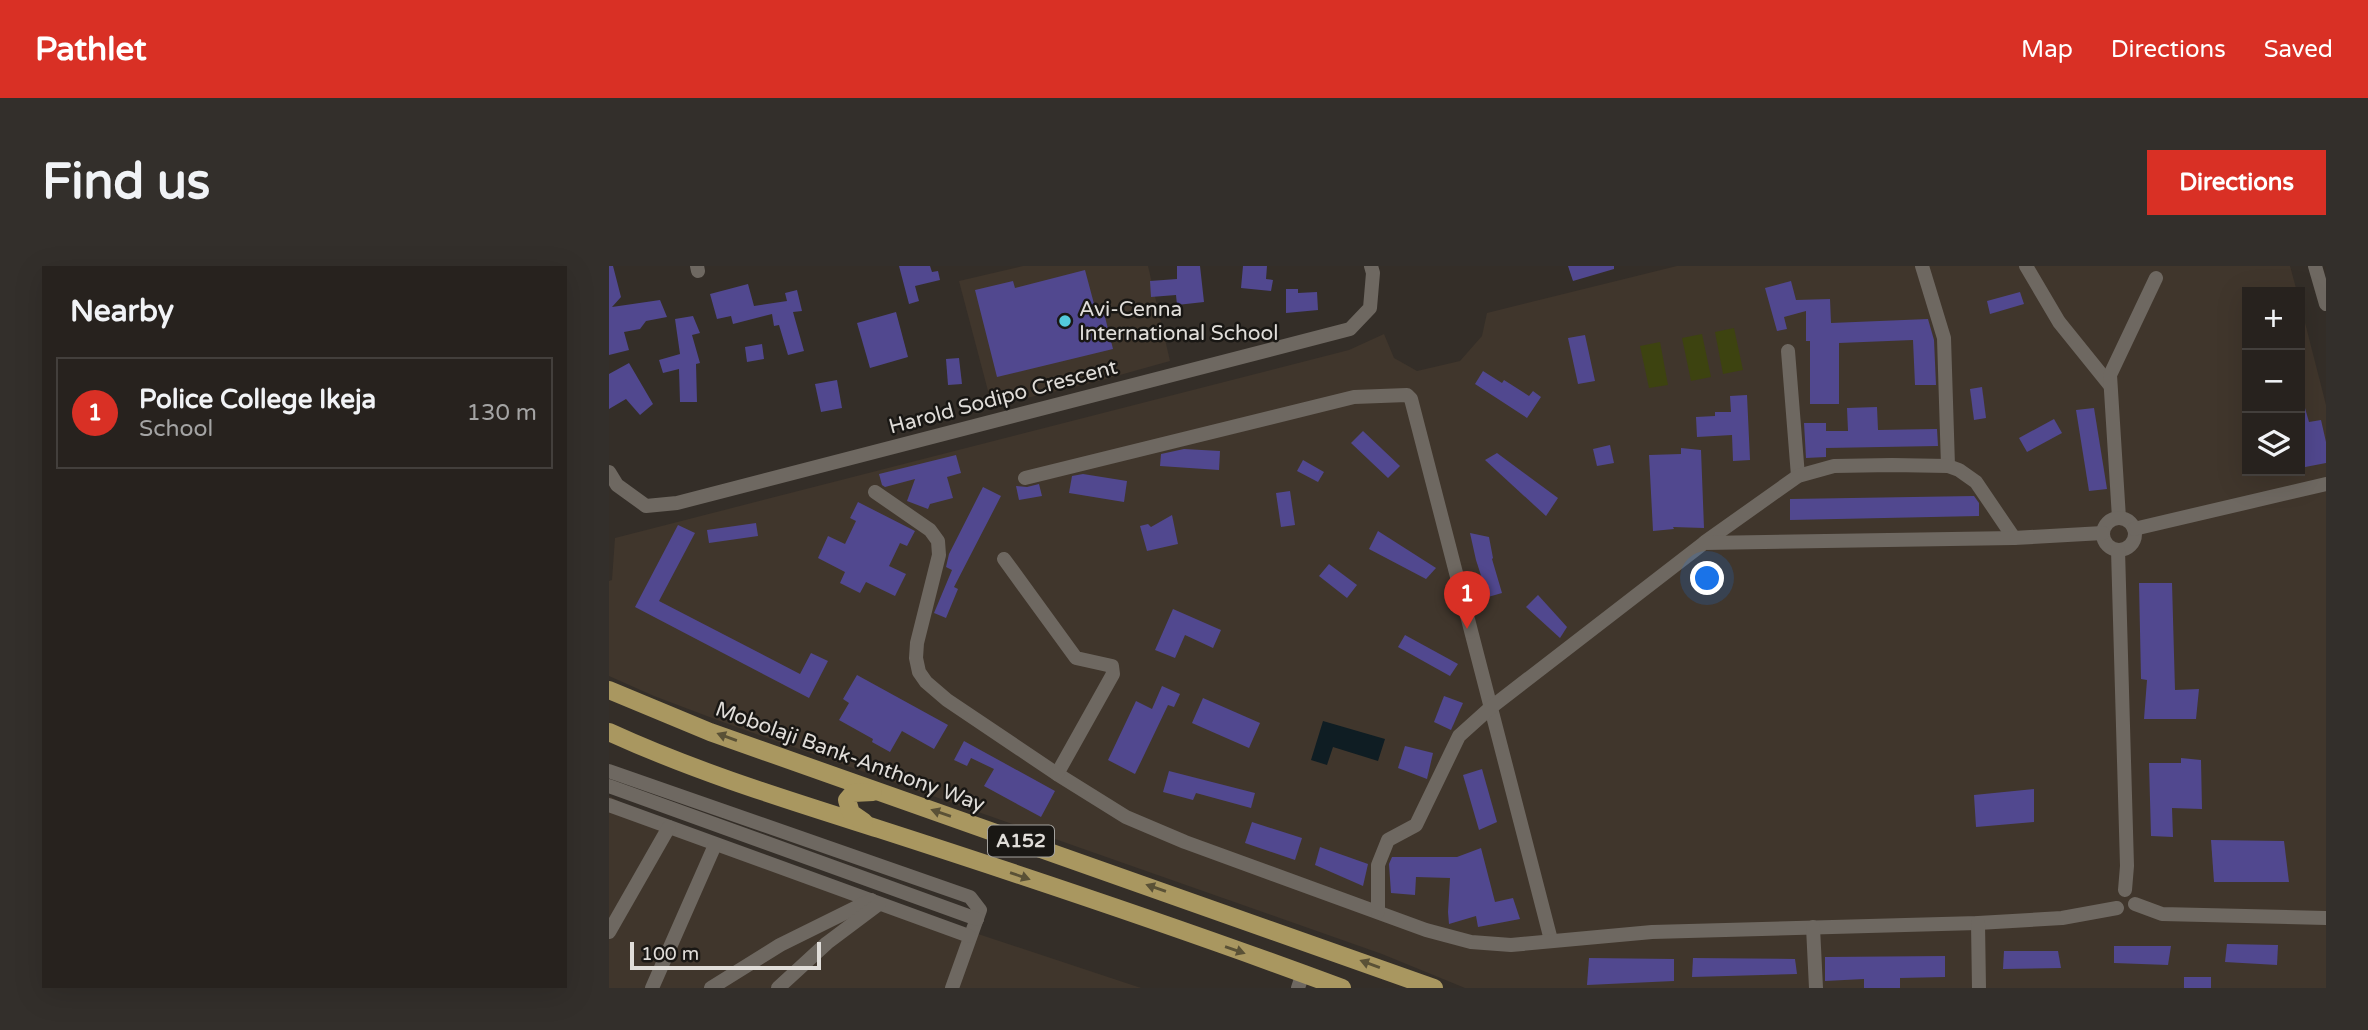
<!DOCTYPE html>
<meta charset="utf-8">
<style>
:root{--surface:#27221e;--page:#332f2b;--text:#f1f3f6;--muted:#a4a4a4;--line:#433f3c;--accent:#d93025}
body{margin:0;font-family:"Varela Round",sans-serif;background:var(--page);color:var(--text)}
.controls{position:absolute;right:21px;top:21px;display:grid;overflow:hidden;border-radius:0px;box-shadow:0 7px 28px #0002}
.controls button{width:63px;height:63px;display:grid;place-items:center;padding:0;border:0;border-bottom:2px solid var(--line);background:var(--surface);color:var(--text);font:35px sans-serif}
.scale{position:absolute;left:21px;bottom:18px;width:191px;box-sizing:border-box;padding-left:7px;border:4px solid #e0ddd9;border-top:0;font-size:19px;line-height:24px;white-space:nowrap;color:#e0ddd9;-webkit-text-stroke:5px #191714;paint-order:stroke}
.you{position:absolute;left:1099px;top:313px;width:24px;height:24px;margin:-18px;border:5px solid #fff;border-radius:50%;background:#1a73e8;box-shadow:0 0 0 10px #1a73e833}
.badge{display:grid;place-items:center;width:46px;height:46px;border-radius:50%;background:var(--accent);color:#fff;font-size:23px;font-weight:700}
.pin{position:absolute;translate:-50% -58px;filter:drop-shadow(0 2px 4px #0008)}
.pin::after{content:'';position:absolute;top:37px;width:24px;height:21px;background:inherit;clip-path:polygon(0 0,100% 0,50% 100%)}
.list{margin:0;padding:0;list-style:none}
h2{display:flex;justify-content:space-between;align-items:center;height:91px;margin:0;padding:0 28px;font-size:30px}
h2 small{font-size:23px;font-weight:400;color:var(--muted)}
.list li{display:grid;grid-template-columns:46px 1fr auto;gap:21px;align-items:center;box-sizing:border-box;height:112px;margin:0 14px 14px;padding:0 14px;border:2px solid var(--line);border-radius:0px}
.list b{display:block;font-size:26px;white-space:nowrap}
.list p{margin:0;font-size:23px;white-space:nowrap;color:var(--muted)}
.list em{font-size:23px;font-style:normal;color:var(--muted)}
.icon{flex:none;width:38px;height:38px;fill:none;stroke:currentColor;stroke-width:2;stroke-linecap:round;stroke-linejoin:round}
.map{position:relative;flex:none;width:1717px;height:722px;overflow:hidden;border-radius:0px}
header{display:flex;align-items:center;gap:42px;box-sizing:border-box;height:98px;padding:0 35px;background:var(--accent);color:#fff}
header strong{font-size:33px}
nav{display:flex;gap:38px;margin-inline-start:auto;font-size:24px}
.intro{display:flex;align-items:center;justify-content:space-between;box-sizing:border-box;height:168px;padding:0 42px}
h1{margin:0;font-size:49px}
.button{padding:18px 32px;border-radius:0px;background:var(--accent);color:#fff;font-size:24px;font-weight:700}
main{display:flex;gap:42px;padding:0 42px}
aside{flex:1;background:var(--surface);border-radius:0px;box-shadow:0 7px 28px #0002}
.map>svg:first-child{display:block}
.built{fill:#40362c}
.green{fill:#3d4310}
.water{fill:#0f1d23}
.building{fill:#51488f}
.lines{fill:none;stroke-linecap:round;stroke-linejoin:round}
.minor{stroke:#6e6861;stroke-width:14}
.major{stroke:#a99760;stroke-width:18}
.oneway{fill:#5a5136}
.poi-dot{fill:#53cadc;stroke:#191714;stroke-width:2.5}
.labels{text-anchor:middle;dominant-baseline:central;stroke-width:5;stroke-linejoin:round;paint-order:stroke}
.shield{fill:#191714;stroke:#a4a29e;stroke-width:2}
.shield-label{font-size:19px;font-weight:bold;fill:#e0ddd9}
.poi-label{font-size:21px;fill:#e0ddd9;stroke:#191714;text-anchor:start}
.street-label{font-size:21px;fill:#e0ddd9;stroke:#191714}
</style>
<header>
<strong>Pathlet</strong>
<nav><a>Map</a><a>Directions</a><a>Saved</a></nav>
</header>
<div class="intro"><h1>Find us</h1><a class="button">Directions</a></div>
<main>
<aside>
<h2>Nearby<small></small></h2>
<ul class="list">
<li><span class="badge">1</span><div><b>Police College Ikeja</b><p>School</p></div><em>130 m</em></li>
</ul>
</aside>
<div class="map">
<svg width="1717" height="722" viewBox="0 0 1717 722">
<rect width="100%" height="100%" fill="#342e28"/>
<g class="built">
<path d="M414 0H539L561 95 482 117 383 140 350 15Z"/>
<path d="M1068 0H1681L1688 26H1638V205H1691V37L1717 139V722H856L773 688 119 458 45 430 0 410V315L3 314 6 272 740 84 775 68 785 92 808 105 851 95 873 70 878 47Z"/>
<path d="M0 530 80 572 532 722H0Z"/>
</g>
<g class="green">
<path d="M1125 62 1134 104 1114 108 1106 66Z"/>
<path d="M1093 68 1102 111 1082 115 1073 72Z"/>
<path d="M1051 76 1059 119 1040 122 1031 80Z"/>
</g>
<path class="water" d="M714 455 776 473 769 495 724 481 718 499 702 494Z"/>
<g class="building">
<path d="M0 0H4L12 31 3 41 51 34 58 51 37 55 31 63 15 66 20 84 0 89Z"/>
<path d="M290 0H321L323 6 329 5 331 14 306 20 310 35 300 38Z"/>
<path d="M568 0H591L595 36 568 39 567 29 542 31 541 15 568 13Z"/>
<path d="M634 0H658L657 13 664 14 662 25 632 22Z"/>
<path d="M959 0H1005V3L964 15Z"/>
<path d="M476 4 488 49 495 47 504 83 388 111 366 24 404 15 406 22Z"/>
<path d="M1182 15 1187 34 1221 33 1222 57 1319 53 1325 74 1327 119H1306L1304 74 1230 77V138H1201V75H1197V45L1175 51 1178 63 1168 65 1156 22Z"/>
<path d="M139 18 145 40 178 35 176 27 188 24 193 45 184 46 195 85 179 89 170 59 165 60 163 48 124 58 122 50 108 53 101 28Z"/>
<path d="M677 23H689V27L708 26 709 44 677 47Z"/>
<path d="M1411 26 1415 38 1381 48 1378 35Z"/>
<path d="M287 46 299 91 261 102 248 57Z"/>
<path d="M84 50 91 67 83 69 91 97 87 98 88 136H71L70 103 54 107 50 94 71 88 66 53Z"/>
<path d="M976 69 986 115 969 118 959 72Z"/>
<path d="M153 78 155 93 138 96 136 81Z"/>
<path d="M350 92 353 118 339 119 337 93Z"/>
<path d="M20 97 44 138 31 149 17 133 0 143V108Z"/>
<path d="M874 105 893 117 895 114 920 130 924 125 932 131 918 152 866 118Z"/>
<path d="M228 114 233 142 212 146 206 118Z"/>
<path d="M1373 121 1377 152 1365 154 1361 123Z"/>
<path d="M1138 129 1141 194 1124 195 1123 169 1088 171 1087 151 1106 150V146H1122L1121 130Z"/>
<path d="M1691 135H1694L1700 156 1712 154 1717 176V197L1691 202Z"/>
<path d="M1268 141 1269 164 1328 163 1329 180 1217 182V191L1197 192 1195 157H1217V165H1239L1238 142Z"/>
<path d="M1485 142 1498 223 1480 225 1467 144Z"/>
<path d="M1445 153 1453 167 1418 186 1410 172Z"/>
<path d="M754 165 791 200 779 212 742 177Z"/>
<path d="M1001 179 1005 197 988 200 984 183Z"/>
<path d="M1072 182 1092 184 1095 262 1064 261 1065 263 1044 265 1040 189 1072 188Z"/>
<path d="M575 183 611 185 610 204 551 200 552 188Z"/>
<path d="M888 187 949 232 937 250 876 194Z"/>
<path d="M347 189 352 207 338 211 344 232 321 238 319 243 298 235 306 213 276 221 273 219 270 208Z"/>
<path d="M694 194 715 206 709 216 688 205Z"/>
<path d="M474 208 518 215 515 236 460 227 463 210Z"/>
<path d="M430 218 433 230 410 234 407 220 418 221Z"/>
<path d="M374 221 392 230 345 321 349 323 337 352 325 347 343 304 337 301 340 288Z"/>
<path d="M681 225 686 259 672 261 667 227Z"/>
<path d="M1365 230 1370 237V250L1181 254V233Z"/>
<path d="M249 236 306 265 298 280 291 277 280 300 297 308 286 330 257 316 251 327 231 317 236 306 209 292 219 270 236 278 247 255 241 252Z"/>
<path d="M563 249 569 278 538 285 531 260 539 258 542 261Z"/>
<path d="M147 257 149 270 100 277 98 264Z"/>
<path d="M69 259 86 267 50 335 191 408 202 387 219 395 200 432 26 341Z"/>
<path d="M769 265 827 302 817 313 760 283Z"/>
<path d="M861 267 880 271 884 292 883 293 893 327 879 331 867 294Z"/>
<path d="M720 298 748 319 738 332 710 310Z"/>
<path d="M1530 317H1563L1566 424 1590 423 1587 453H1535L1538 414 1532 413Z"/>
<path d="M929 329 958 361 951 372 917 341Z"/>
<path d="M564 343 612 364 604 382 576 369 566 392 546 384Z"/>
<path d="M796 369 849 398 841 410 789 381Z"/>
<path d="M248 409 339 459 325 483 293 465 281 486 263 476 264 473 230 454 240 437 234 433Z"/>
<path d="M553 420 571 428 565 441 559 439 526 508 499 494 527 435 543 443Z"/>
<path d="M835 430 854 437 842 464 825 456Z"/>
<path d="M594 432 651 457 640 482 583 457Z"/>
<path d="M355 475 446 525 432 551 375 520 385 503 362 492 358 500 345 494Z"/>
<path d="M796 480 824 487 818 513 789 502Z"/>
<path d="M1572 492 1592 494 1593 543 1563 542 1564 571 1542 570 1540 497H1572Z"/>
<path d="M873 503 888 556 870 564 854 509Z"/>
<path d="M560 505 646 527 642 542 587 527 584 534 554 526Z"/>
<path d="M1425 523V556L1367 561 1365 529Z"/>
<path d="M643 556 693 572 686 594 636 577Z"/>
<path d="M1602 574 1675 575 1680 616H1605Z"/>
<path d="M711 581 759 598 754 620 706 599Z"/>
<path d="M872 582 886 636 904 632 911 653 869 661 867 650 840 658 839 646 841 612 807 611 806 629 782 627 780 598 783 591H848Z"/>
<path d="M1618 678 1669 679 1668 699 1616 696Z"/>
<path d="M1505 680H1562L1559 699 1505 697Z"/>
<path d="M1395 685H1449L1452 702 1394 703Z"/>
<path d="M1336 690V711L1291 712V722H1255V713L1216 715V691Z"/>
<path d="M980 692 1065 693V715L978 719Z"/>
<path d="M1084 692 1186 693 1188 708 1083 711Z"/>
<rect x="1575" y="711" width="27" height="11"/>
</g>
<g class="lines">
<g class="minor">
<path d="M88 0 89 5"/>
<path d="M1313 0 1335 72 1339 200"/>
<path d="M1417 0 1450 56 1500 118"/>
<path d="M1706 0 1717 38"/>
<path d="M1179 85 1189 210"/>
<path d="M0 206 8 219 37 240 68 237 741 63 761 42 764 7 762 0"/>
<path d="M416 212 745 131 798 129 802 133 942 674"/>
<path d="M266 226 321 264 329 275 330 289 308 377 307 392 310 406 317 416 338 434 448 508 517 551 576 576 817 664 862 676 902 679 1043 666 1369 657 1453 652 1508 642"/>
<path d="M1510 252 1501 109 1547 12"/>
<circle cx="1510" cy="268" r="16"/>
<path d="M1525 263 1717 218"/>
<path d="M1096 276 1189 210 1225 200 1283 199 1339 200 1350 204 1367 216 1405 272"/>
<path d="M1509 284 1518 600 1516 624"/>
<path d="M395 293 467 392 503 400 504 408 448 508"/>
<path d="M0 505 361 631 371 644 343 722"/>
<path d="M0 520 368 653"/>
<path d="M0 539 360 670"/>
<path d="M1526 638 1553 648 1717 652"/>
<path d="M769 646V599L779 574 807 559 850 470 880 443 1095 277 1405 272 1494 267"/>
<path d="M1369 657 1370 722"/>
<path d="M1204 661 1207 722"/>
<path d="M0 666 60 561"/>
<path d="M43 722 106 579"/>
<path d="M102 722 171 679 262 634"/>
<path d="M169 722 218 677 270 638"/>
<path d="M689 722 694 707"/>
</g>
<g class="major">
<path d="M0 424 101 466 825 722"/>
<path d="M0 466C87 506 179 534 270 563 425 613 580 665 733 722"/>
<path d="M255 556 242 547 238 534 244 527 264 526"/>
</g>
</g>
<defs><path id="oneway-solid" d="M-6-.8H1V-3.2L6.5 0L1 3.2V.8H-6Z" transform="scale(1.75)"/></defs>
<g class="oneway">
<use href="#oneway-solid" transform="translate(118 471) rotate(-160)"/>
<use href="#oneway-solid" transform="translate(332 547) rotate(-161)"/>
<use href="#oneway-solid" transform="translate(411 610) rotate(19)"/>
<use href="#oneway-solid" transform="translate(547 622) rotate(-161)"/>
<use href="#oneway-solid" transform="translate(626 684) rotate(19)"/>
<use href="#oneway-solid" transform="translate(761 698) rotate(-160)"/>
</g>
<circle class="poi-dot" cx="456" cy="55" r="7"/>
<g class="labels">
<rect class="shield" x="379" y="559.5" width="66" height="31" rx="5"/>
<g class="shield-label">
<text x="412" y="575">A152</text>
</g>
<g class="poi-label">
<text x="470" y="43">Avi-Cenna<tspan x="470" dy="24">International School</tspan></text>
</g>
<g class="street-label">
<text transform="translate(394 131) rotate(-15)">Harold Sodipo Crescent</text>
<text transform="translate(241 491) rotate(20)">Mobolaji Bank-Anthony Way</text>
</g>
</g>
</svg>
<div class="controls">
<button>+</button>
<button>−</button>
<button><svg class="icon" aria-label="layers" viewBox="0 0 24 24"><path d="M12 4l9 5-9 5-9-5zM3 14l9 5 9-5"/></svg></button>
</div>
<div class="scale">100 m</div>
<div class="you"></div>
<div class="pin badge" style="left:858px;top:363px">1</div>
</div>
</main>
